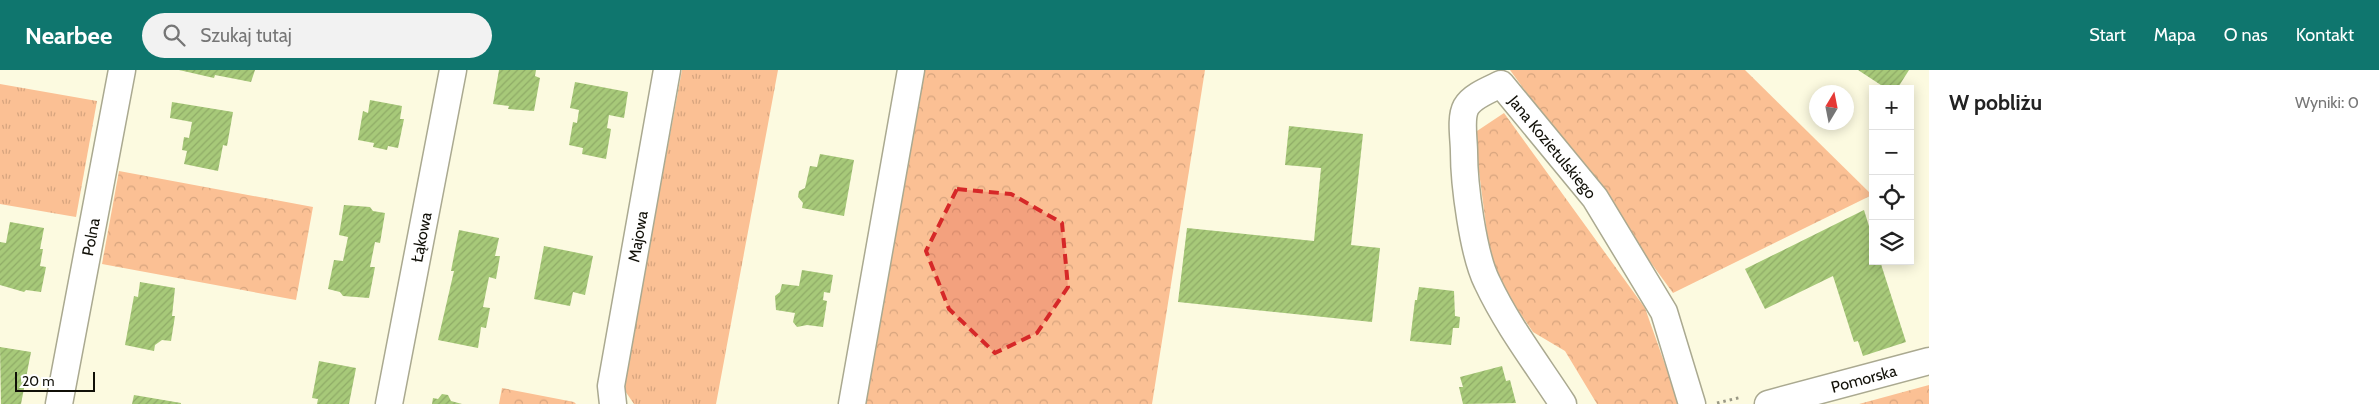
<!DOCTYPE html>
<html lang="pl">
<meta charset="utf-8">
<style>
:root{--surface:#fff;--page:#f2f2f2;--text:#222;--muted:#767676;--line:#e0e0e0;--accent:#0f766e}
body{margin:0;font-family:Cabin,sans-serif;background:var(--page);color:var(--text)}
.controls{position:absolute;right:15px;top:15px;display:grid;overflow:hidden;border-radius:0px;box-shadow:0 2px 12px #0003}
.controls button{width:45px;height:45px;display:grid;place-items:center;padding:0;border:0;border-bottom:1px solid var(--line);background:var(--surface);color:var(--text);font:25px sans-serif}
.compass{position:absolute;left:1809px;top:15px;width:45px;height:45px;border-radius:50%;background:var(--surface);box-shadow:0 2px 12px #0003;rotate:10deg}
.scale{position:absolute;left:15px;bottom:12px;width:80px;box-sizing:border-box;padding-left:5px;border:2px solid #100f07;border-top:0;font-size:14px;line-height:18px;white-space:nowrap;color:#100f07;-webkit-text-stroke:4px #fff;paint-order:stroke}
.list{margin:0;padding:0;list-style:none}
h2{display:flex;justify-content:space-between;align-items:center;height:65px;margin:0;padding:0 20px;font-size:21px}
h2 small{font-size:16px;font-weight:400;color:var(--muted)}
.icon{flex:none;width:28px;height:28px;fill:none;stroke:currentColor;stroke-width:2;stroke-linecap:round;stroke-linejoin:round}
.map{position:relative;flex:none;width:1929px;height:334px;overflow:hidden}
header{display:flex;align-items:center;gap:30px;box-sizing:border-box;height:70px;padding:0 25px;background:var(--accent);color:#fff}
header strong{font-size:24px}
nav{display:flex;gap:28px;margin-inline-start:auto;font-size:18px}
.search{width:350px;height:45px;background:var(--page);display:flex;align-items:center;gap:12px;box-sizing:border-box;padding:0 18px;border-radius:28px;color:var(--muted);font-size:19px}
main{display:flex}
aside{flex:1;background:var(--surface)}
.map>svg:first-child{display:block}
.grass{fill:url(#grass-tufts)}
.forest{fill:url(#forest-crowns)}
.building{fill:url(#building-hatch)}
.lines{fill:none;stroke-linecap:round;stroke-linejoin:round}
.minor-casing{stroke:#aaa990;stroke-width:29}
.path{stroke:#999885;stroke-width:3;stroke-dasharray:2.5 4;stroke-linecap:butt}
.minor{stroke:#fff;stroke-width:26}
.marked{fill:#d62828;fill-opacity:0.2;stroke:#d62828;stroke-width:4;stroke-dasharray:10 6;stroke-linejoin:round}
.labels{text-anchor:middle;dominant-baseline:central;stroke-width:5;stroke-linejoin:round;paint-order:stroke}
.street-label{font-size:16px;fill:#100f07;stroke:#fff}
</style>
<header>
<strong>Nearbee</strong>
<div class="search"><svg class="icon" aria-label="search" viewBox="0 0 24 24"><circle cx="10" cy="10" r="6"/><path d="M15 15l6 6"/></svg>Szukaj tutaj</div>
<nav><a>Start</a><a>Mapa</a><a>O nas</a><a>Kontakt</a></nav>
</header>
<main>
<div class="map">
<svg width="1929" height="334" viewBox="0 0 1929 334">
<defs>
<pattern id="grass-tufts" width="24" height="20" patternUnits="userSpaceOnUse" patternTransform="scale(1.25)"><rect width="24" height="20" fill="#fbc094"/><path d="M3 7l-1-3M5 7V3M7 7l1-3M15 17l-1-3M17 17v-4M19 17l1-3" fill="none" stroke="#d6a47e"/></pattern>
<pattern id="forest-crowns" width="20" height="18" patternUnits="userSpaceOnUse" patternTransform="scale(1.25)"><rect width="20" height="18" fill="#fbc094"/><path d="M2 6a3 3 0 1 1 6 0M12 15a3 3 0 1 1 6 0" fill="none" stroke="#d6a47e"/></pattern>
<pattern id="building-hatch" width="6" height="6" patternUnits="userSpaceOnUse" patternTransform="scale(1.25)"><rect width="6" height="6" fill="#a7c979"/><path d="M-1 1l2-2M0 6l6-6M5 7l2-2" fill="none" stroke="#8fab67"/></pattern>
</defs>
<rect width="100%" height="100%" fill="#fcfae0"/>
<g class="grass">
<path d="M682 0H778L716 334H634L623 318Z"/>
<path d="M0 14 97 31 76 147 0 134Z"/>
</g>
<g class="forest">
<path d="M924 0H1205L1152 334H863Z"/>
<path d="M1510 0H1745L1872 125 1673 223Z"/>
<path d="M1504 43 1645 238 1679 334H1597L1565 281 1533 262 1492 202 1474 63Z"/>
<path d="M119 101 313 137 296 230 102 194Z"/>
<path d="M1929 315V334H1859Z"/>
<path d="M502 318 574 332 576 334H499Z"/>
</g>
<g class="building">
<path d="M179 0H255L251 12 215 5 214 8Z"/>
<path d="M499 0H536L535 6 540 8 534 41 508 39 509 36 493 34Z"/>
<path d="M1858 0H1909L1897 19H1887Z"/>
<path d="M575 12 628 22 624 48 609 45 607 58 611 59 606 89 582 84 583 78 569 75 573 52 577 53 579 40 570 38Z"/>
<path d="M370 30 402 36 400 49H404L398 78 388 76 387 80 373 77 374 73 358 70 363 41 368 43Z"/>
<path d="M172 32 233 42 227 76 223 75 218 101 184 94 187 81 182 80 184 67 189 68 192 52 170 48Z"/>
<path d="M1289 56 1363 64 1351 175 1380 178 1372 252 1178 232 1187 158 1314 171 1321 98 1285 95Z"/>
<path d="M820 84 854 90 844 146 802 138 803 133 798 127 799 121 805 118 810 96 817 97Z"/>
<path d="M344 135 370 137 373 141 385 143 380 173 375 172 370 197H375L369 228 343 226 340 222 328 219 334 190 343 191 348 167 339 165Z"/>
<path d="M1864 140 1873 169V191H1880L1906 272 1863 286 1858 271 1854 272 1833 206 1765 239 1745 199Z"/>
<path d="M10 152 44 158 40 179H43L40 196 46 197 41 222 26 220 24 222 0 215V172L6 173Z"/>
<path d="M459 160 499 168 495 186H500L496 209 489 207 483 237 490 238 486 258 481 257 478 278 438 270 454 201H451Z"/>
<path d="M544 176 593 186 585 225 573 222 570 236 534 229Z"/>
<path d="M802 200 833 205 830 223 824 222 823 230 827 231 823 257 807 255 797 257 793 252 795 243 776 240 775 226 780 222 782 214 799 216Z"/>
<path d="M140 212 175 218 172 246H175L171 271 162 270 155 275 154 281 125 275 134 226 138 227Z"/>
<path d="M1419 217 1454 221 1455 246 1460 247 1459 258H1453L1451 275 1410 271 1415 230H1417Z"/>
<path d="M0 277 31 282 21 334H1Z"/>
<path d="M319 291 356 298 349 334H317L318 329 312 328Z"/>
<path d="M1502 296 1506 311 1510 310 1516 333 1463 334 1459 317H1463L1460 307Z"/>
<path d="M442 324 448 325 451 331 462 334H432L433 328 438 329Z"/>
<path d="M134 325 181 333V334H132Z"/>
</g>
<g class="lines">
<g class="minor-casing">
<g id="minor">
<path id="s1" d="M59 334 122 0"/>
<path id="s2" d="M389 334 453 0"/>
<path id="s3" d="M613 334 611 316 667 0"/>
<path d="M852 334 911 0"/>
<path id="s4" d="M1563 334C1537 294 1507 255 1487 212 1473 184 1464 114 1464 82 1464 69 1460 48 1466 37 1472 26 1491 19 1501 14L1595 128 1664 242 1692 334"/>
<path id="s5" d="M1768 334 1929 291"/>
</g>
</g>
<path class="path" d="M1717 333 1742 327"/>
<use href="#minor" class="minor"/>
</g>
<path class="marked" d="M957 119 1011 124 1062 153 1068 217 1037 263 995 283 949 239 926 181Z"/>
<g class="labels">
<g class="street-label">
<text stroke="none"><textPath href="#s4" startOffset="446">Jana Kozietulskiego</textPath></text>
<text stroke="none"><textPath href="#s1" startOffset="170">Polna</textPath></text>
<text stroke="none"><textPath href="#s2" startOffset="170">Łąkowa</textPath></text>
<text stroke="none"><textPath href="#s3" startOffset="170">Majowa</textPath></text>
<text stroke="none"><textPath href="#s5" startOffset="99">Pomorska</textPath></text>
</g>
</g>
</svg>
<div class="controls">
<button>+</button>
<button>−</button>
<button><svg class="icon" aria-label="locate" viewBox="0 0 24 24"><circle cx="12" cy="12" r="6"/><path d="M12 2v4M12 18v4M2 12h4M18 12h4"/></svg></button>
<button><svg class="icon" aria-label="layers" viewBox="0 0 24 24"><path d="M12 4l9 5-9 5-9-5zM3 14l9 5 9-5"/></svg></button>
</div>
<svg class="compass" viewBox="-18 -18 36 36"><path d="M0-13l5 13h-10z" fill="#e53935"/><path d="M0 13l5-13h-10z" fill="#767676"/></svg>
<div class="scale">20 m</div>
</div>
<aside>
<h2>W pobliżu<small>Wyniki: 0</small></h2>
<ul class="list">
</ul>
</aside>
</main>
